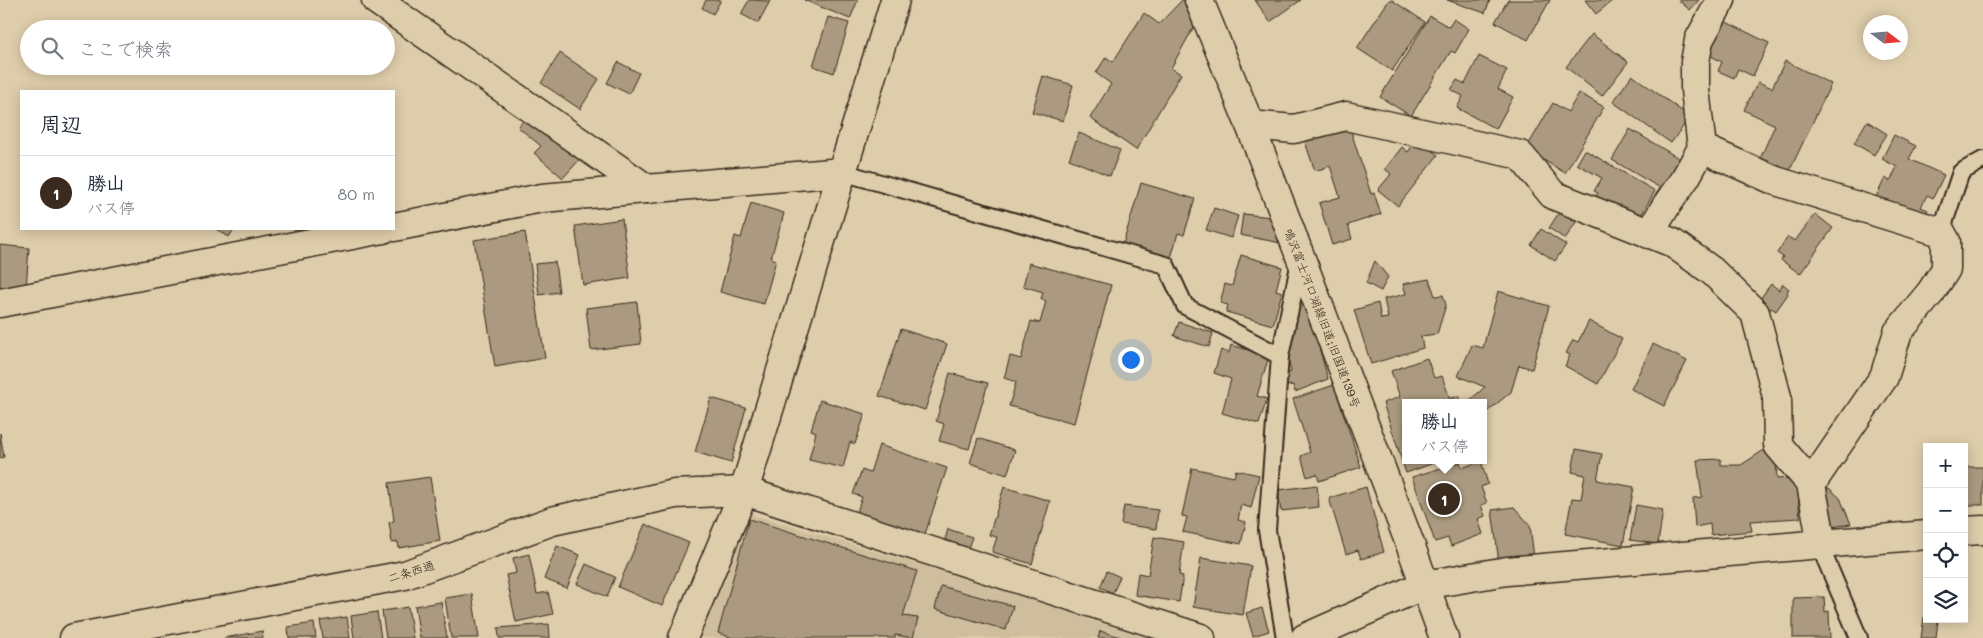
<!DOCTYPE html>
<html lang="ja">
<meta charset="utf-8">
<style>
:root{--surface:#fff;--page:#f6f6f7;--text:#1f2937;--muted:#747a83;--line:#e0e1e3;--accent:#3b2a1e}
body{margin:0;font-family:Mali,"Klee One",sans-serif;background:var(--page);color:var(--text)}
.controls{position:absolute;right:15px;bottom:15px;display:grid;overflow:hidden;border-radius:0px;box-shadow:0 2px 12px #0003}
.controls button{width:45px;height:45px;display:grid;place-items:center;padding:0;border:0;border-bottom:1px solid var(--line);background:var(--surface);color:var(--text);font:25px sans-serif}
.compass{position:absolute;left:1863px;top:15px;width:45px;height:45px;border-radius:50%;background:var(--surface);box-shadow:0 2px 12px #0003;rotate:106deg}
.you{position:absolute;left:1130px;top:359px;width:18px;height:18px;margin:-12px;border:4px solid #fff;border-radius:50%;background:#1a73e8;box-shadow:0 0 0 8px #1a73e833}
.badge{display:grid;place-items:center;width:32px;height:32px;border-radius:50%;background:var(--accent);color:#fff;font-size:16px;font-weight:700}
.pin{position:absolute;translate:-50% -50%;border:2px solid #fff;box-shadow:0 1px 5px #0006}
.popup{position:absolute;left:1402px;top:399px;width:85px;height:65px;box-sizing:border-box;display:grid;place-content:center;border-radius:0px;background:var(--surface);filter:drop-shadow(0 1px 4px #0005);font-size:16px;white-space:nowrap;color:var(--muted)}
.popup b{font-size:19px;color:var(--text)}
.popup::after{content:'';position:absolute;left:50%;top:100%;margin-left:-10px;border:10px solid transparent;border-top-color:var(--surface)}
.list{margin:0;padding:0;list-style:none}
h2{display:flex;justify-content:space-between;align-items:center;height:65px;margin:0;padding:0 20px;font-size:21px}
h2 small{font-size:16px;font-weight:400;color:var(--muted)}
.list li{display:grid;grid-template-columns:32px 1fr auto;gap:15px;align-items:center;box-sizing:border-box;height:75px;padding:0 20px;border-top:1px solid var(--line)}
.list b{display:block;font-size:19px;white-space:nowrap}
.list p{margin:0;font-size:16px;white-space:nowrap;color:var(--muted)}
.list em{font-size:16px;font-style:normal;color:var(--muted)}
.icon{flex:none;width:28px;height:28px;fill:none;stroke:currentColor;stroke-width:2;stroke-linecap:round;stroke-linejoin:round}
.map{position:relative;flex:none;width:1983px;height:638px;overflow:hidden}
.search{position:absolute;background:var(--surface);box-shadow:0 2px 12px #0003;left:20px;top:20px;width:375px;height:55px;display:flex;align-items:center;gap:12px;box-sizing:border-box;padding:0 18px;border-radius:28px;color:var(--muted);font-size:19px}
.panel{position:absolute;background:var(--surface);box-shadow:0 2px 12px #0003;left:20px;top:90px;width:375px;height:140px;border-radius:0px}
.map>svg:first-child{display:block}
.built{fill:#cfbe9d}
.building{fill:#ab9a7f;stroke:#3b2a1e}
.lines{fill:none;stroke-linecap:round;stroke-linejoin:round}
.service-casing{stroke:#3b2a1e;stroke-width:20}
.minor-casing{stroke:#3b2a1e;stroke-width:31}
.tertiary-casing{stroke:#3b2a1e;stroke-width:31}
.service{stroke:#decdaa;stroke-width:16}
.minor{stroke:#decdaa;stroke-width:28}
.tertiary{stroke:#decdaa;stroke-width:28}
.labels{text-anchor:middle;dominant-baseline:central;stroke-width:4;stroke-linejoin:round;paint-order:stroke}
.street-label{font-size:12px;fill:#3b2a1e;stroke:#decdaa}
</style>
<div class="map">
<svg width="1983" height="638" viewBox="0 0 1983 638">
<rect width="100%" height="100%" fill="#decdaa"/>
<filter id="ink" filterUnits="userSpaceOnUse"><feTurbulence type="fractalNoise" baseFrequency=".02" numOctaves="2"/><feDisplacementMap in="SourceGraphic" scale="10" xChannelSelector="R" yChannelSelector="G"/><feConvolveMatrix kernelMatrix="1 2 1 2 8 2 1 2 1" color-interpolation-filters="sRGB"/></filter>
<g filter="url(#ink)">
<path class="built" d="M747 513 1165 638H696Z"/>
<g class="building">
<path d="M706 0H721L713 14 702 8Z"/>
<path d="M749 0 770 1 758 23 741 14Z"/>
<path d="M804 0H858L850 19Z"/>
<path d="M1182 0H1191L1201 14 1171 68 1181 74 1136 150 1090 118 1111 84 1096 73 1106 57 1113 62 1144 13 1159 24Z"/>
<path d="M1255 0H1301L1270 22Z"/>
<path d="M1389 0H1392L1425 22 1392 71 1357 48Z"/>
<path d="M1447 0H1490L1485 13Z"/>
<path d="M1508 0H1550L1528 40 1495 22Z"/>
<path d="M1585 0H1613L1596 14Z"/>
<path d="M1678 0H1699L1690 10Z"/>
<path d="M1430 16 1449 27 1454 19 1469 29 1455 53 1451 51 1411 116 1380 97Z"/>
<path d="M828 17 849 23 834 73 813 66Z"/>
<path d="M1722 20 1769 43 1753 76 1738 69 1734 78 1718 71 1722 62 1706 53Z"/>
<path d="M1592 34 1628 62 1602 96 1566 67Z"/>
<path d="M560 53 599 79 580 109 541 83Z"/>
<path d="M1479 56 1507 70 1498 89 1513 97 1496 129 1457 108 1463 96 1451 90 1457 80 1465 84Z"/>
<path d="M1785 61 1831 84 1788 174 1759 161 1775 125 1744 110 1758 82 1772 88Z"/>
<path d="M618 62 639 73 629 94 607 83Z"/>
<path d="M1632 75 1690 117 1671 143 1613 102Z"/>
<path d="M1043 76 1073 85 1063 121 1032 112Z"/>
<path d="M1579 93 1604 107 1565 173 1526 149 1553 103 1568 112Z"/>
<path d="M530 113 581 158 563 178 534 153 541 146 518 127Z"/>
<path d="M1867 121 1887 134 1874 155 1854 143Z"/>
<path d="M1348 122 1371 194 1374 193 1381 214 1348 225 1352 239 1332 245 1319 203 1340 197 1330 166 1315 171 1303 136Z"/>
<path d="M1630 129 1680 159 1662 189 1612 160Z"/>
<path d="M1079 133 1120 150 1110 176 1069 159Z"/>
<path d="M1894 135 1916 146 1909 159 1944 175 1933 198 1927 195 1921 207 1928 210 1923 221 1875 199 1885 178 1890 181 1897 167 1882 159Z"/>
<path d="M1417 139 1438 155 1398 206 1378 190 1391 174 1385 169 1402 147 1408 152Z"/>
<path d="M1585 150 1655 191 1636 224 1594 200 1598 193 1594 191 1602 178 1577 164Z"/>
<path d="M1141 183 1195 199 1184 235 1178 233 1171 258 1123 244Z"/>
<path d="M751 203 784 213 771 258 776 260 764 304 720 292 735 236 741 238Z"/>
<path d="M1214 208 1238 216 1231 238 1206 230Z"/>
<path d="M1560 211 1576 222 1565 239 1549 228Z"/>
<path d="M1243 214 1282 218 1286 244 1240 235Z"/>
<path d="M1815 214 1833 228 1800 274 1781 260 1783 257 1777 253 1788 237 1795 241Z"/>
<path d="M622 219 630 278 583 285 575 226Z"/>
<path d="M216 229H234L229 237Z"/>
<path d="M1541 229 1566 245 1555 261 1531 245Z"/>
<path d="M525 232 545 358 495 367 474 240Z"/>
<path d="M0 245 29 248 26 289 0 287Z"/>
<path d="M1241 255 1282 267 1276 290 1282 292 1273 325 1226 312 1228 305 1220 303 1225 284 1232 286Z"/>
<path d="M1375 261 1388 277 1381 291 1366 283Z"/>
<path d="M555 262 559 292 539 295 535 264Z"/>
<path d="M1029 263 1111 285 1074 423 1009 406 1016 382 1004 378 1010 356 1021 359 1031 321 1040 323 1046 301 1041 299 1043 292 1023 286Z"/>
<path d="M1429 279 1435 296 1443 295 1446 305 1437 334 1421 336 1423 348 1371 364 1354 310 1378 303 1381 319 1388 318 1384 299 1406 294 1403 284Z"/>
<path d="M1771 284 1779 290 1783 284 1789 289 1787 292 1788 294 1776 311 1771 308 1766 316 1759 300Z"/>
<path d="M1302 285 1328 379 1295 392 1293 385 1287 386 1284 374 1291 372 1286 350Z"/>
<path d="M1498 291 1549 306 1532 369 1519 365 1511 392 1483 415V403H1473L1470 400 1485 387 1458 376 1472 345 1483 348Z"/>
<path d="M637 302 641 344 591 350 586 308Z"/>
<path d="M1589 321 1622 339 1598 384 1565 366 1570 355 1566 353 1573 340 1578 342Z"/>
<path d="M1179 322 1213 333 1209 347 1174 336Z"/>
<path d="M901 329 947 344 925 410 879 396Z"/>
<path d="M1653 344 1687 361 1664 406 1631 389Z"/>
<path d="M1231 345 1269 356 1257 396 1267 399 1259 424 1222 413 1231 379 1214 373 1221 350 1229 353Z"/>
<path d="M1427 358 1434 378 1442 376 1450 399 1458 396 1461 403H1405V460H1442L1406 473 1383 403 1400 397 1391 371Z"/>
<path d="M950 373 988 383 969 449 939 441 944 424 936 421Z"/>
<path d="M1334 385 1361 467 1319 481 1317 474 1307 477 1301 456 1310 452 1293 399Z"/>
<path d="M711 398 746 408 731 463 695 452Z"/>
<path d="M820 400 865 414 855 444 850 442 843 468 809 460 816 432 811 430Z"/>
<path d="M0 433 4 457 0 458Z"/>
<path d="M978 438 1015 450 1007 475 970 463Z"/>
<path d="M879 445 947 468 923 540 855 518 862 497 853 494 862 470 870 473Z"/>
<path d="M1576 449 1602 454 1597 480 1634 487 1623 545 1565 534 1572 498 1581 499 1585 475 1572 472Z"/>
<path d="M1764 450 1776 462 1777 479 1789 478 1798 490 1800 518 1750 521 1752 531 1711 535 1710 524 1695 527 1693 498 1702 497 1697 460 1721 459V465H1741Z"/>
<path d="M1481 461 1488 484 1481 487 1487 503 1481 505 1485 516 1478 519 1483 534 1451 546 1448 538 1435 542 1412 477 1460 462 1462 468Z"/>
<rect x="1964" y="467" width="19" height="38"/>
<path d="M1192 468 1234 477 1236 470 1259 475 1251 508 1241 505 1238 520 1246 522 1241 544 1183 532 1187 517 1182 516Z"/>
<path d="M430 477 440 541 399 548 398 542 392 543 389 522 394 521 389 483Z"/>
<path d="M1317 485 1319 507 1281 511 1278 490Z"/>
<path d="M1004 487 1050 501 1032 564 992 552 997 537 989 535Z"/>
<path d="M1366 487 1384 552 1361 559 1358 550 1346 554 1329 498Z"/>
<path d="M1829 488 1840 498 1851 524 1826 528 1821 489Z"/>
<path d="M1636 505 1663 510 1658 544 1630 540Z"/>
<path d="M1124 506 1158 510 1156 529 1121 524Z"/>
<path d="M1514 507 1530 525 1534 558 1499 563 1492 510Z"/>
<path d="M749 519 917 571 903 616 918 618 913 638 895 635V638H733L718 633Z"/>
<path d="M645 524 689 543 662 606 618 587Z"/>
<path d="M948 529 972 537 966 554 943 547Z"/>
<path d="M1154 537 1184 542 1179 575 1183 576 1179 602 1135 595 1138 573 1148 575Z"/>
<path d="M557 546 580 555 567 588 544 579Z"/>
<path d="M529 554 537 594 548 592 553 614 516 622 506 575 516 573 513 558Z"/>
<path d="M1201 558 1251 566 1243 615 1193 607Z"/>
<path d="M586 564 615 577 607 597 577 584Z"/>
<path d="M1107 571 1120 577 1113 593 1100 587Z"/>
<path d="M941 586 1013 606 1006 630 935 609Z"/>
<path d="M472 594 479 638H451L445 598Z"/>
<path d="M1824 597 1825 612 1829 611 1830 638H1793V598Z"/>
<path d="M441 602 447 638H420L415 606Z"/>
<path d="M408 607 413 638H386L382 611Z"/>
<path d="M1262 608 1269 631 1253 636 1246 613Z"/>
<path d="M377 612 381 638H354L351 616Z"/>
<path d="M347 617 350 638H323L320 621Z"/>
<path d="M1924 617H1927V619H1938L1936 638H1921Z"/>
<path d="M314 623 316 638H289L288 627Z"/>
<path d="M549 624 550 638H499L498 628Z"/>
<path d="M262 631 263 638H224Z"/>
<path d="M1100 631 1124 638H1098Z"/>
</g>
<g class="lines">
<g class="service-casing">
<g id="service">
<path d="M842 172 1166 265 1185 306 1280 356"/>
<path d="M1941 232 1961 172 1983 160"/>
<path d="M1819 544 1859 638"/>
<path d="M1285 638 1267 530 1280 356 1298 271 1303 267"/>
</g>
</g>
<g class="minor-casing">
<g id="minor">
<path d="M376 0 647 189"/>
<path d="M1250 125 1294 129 1346 116 1520 155 1553 195 1671 242 1712 271 1755 313 1777 397 1778 445 1811 484 1822 544"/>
<path d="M1702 148 1776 181 1941 232 1946 241V269L1931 292 1898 332 1884 377 1811 484"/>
<path d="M394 227 542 198 842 172"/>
<path d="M1649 234 1666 206 1686 177 1702 148 1695 90V62L1699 40 1721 0"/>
<path d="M0 303 383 229"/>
<path d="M74 638 405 575 552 521 675 494 744 491 1201 638"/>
<path d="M683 638 744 491 895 0"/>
</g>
</g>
<g class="tertiary-casing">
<g id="tertiary">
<path d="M1199 0 1250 125 1410 544 1444 638"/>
<path d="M1964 531 1983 530"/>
<path d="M1305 638 1424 585 1507 571 1927 535"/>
</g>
</g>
<use href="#service" class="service"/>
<use href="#minor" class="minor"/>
<use href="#tertiary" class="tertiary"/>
</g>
</g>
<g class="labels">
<g class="street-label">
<text transform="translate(1323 318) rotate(69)">鳴沢富士河口湖線旧道;旧国道139号</text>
<text transform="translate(411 571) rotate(-17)">二条西通</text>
</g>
</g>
</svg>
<div class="controls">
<button>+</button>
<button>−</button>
<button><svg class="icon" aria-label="locate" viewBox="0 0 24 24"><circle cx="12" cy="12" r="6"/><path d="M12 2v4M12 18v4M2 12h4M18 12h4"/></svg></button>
<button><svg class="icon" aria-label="layers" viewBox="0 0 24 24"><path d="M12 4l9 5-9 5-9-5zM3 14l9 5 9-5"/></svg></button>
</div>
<svg class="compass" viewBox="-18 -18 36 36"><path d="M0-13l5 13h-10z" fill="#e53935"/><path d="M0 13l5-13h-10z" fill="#747a83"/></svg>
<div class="you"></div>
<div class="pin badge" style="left:1444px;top:499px">1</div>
<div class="popup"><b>勝山</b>バス停</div>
<div class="search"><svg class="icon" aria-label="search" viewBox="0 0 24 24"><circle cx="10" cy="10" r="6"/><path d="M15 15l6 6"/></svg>ここで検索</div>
<section class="panel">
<h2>周辺<small></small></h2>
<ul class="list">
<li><span class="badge">1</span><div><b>勝山</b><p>バス停</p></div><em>80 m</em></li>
</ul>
</section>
</div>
